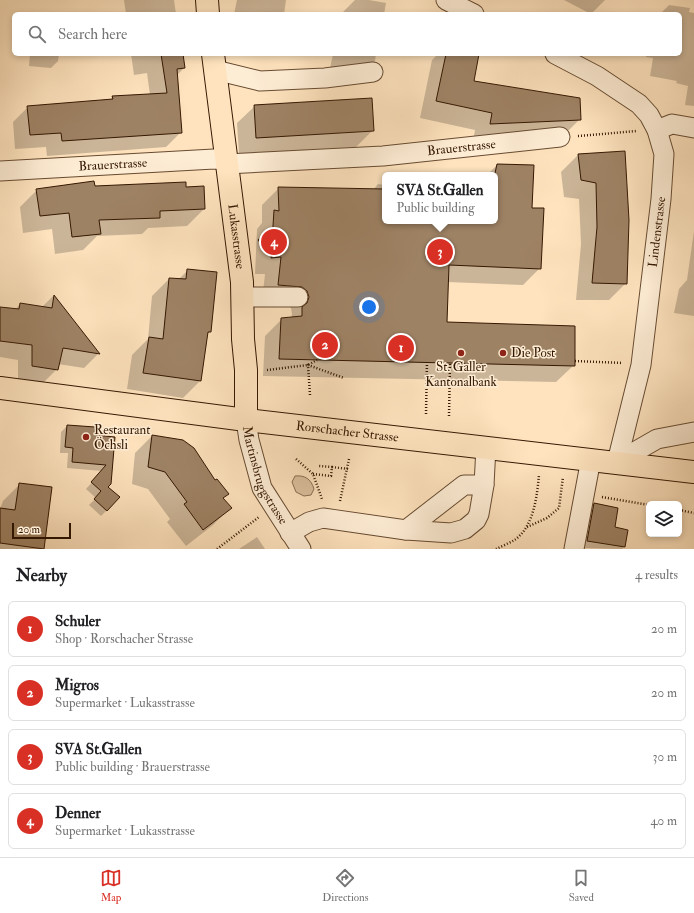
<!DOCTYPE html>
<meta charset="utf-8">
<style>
:root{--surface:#fff;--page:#f6f6f6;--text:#202124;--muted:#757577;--line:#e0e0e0;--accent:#d93025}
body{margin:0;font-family:"IM FELL Double Pica",serif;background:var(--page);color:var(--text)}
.controls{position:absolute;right:12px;bottom:12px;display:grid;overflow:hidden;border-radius:6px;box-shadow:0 2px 6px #0003}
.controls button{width:36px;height:36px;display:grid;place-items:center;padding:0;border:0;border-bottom:1px solid var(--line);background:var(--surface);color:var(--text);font:20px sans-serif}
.scale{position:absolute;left:12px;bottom:10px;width:59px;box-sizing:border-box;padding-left:4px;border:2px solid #351802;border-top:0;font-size:11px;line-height:14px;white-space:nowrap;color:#351802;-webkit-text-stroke:3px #feedd5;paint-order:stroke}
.you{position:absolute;left:369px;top:307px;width:14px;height:14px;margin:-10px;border:3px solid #fff;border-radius:50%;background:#1a73e8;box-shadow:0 0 0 6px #1a73e833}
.badge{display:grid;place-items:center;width:26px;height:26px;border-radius:50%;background:var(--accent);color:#fff;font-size:13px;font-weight:700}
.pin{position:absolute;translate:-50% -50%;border:2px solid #fff;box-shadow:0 1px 4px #0006}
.popup{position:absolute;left:382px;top:172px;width:116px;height:52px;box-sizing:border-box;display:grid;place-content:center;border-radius:6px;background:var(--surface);filter:drop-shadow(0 1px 3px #0005);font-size:13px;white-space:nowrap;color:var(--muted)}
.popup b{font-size:15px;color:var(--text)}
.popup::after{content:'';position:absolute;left:50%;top:100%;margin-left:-8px;border:8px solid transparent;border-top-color:var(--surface)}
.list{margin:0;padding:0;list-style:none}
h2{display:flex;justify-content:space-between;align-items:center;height:52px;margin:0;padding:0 16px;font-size:17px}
h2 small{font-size:13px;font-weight:400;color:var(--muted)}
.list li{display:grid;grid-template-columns:26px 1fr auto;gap:12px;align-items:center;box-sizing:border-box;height:56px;margin:0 8px 8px;padding:0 8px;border:1px solid var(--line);border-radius:6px}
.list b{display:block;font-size:15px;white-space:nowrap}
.list p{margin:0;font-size:13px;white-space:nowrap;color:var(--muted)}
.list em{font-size:13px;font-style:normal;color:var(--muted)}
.icon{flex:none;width:22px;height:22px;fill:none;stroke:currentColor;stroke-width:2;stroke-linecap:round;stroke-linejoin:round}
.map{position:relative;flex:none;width:694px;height:549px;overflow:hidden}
.search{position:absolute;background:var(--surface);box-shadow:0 2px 6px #0003;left:12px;right:12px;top:12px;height:44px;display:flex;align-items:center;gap:10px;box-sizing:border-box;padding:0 14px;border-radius:6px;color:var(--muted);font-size:15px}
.sheet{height:308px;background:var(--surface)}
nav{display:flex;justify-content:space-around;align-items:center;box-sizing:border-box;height:56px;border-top:1px solid var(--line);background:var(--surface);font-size:11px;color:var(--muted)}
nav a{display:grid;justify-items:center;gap:2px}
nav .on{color:var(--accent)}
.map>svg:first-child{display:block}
.grass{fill:#dcc09e;stroke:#886c50}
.shadow{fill:#0003}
.building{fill:#9e8264;stroke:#351802}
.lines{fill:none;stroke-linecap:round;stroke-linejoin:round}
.minor-casing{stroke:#674b31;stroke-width:21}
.major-casing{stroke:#351802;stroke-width:24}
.path{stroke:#351802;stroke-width:2.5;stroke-dasharray:1 2;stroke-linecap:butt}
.minor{stroke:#feedd5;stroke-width:19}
.major{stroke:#fee3be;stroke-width:22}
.poi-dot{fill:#8f2418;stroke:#feedd5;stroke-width:1.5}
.labels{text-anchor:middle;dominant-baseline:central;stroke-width:3;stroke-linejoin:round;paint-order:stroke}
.street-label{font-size:13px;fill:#351802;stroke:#feedd5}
.poi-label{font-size:13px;fill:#351802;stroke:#feedd5;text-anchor:start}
</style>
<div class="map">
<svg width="694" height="549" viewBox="0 0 694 549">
<rect width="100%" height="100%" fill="#fee3be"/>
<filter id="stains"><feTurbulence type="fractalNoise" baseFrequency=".005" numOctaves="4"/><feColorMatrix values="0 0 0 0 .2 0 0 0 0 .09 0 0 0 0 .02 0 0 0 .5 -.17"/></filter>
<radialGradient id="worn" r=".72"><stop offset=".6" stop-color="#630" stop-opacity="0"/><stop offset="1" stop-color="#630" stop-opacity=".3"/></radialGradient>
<path class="grass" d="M295 476C305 475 311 479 314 489L311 495 304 496 296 492 292 482Z"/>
<g class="shadow">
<path d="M124 0H174L176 14H126Z"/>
<path d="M237 0H286L284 14H234Z"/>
<path d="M355 0H369L386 3 384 14H341Z"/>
<path d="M564 0H605L591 14Z"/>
<path d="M669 5 690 8 689 12 694 13V106L685 105 688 86 676 83 677 81 650 76 653 58 646 57V54H680V14H660Z"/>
<path d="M30 54H59L58 61 51 68 29 66Z"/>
<path d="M131 54H182L184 68 177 75 181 132 166 147 47 156 46 147 15 149 13 122 28 107 109 101 113 97 150 95 147 73 134 75Z"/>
<path d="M333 54H376L375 61 358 78 329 73Z"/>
<path d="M438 54H478L472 82 580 119 563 136 473 141 475 130 420 118 432 60Z"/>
<path d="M255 106 373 130 356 147 239 154 237 123Z"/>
<path d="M624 152 626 283 609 300H576L581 244 579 199 564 197 561 172 578 155Z"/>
<path d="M497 165 531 209 540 268 523 285 447 282 446 323 574 365 556 382 263 376 265 336 282 319 291 318 292 314 291 308 285 303 262 301 265 274H255L257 229 262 223V205L279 188 373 190 378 184 385 185V221H495V175H458L461 172 488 174Z"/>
<path d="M186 188 204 209 187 226 148 228 142 234 97 236 83 250 55 254 52 229 23 233 20 207 37 190Z"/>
<path d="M694 231V316L674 313 679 289 687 280Z"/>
<path d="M188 270 210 331 207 335 200 381 183 398 127 389 132 355 148 339 152 296 169 279 178 280Z"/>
<path d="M53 296 98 354 84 368 58 364 57 369 42 384 18 381V360L0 357V308L15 310 20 304 42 307Z"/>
<path d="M67 426 93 436 114 438 107 487V510L101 516 89 505 96 498 86 489 102 471 67 468 68 453H60L61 432Z"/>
<path d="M152 436 222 498 230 508 213 525 186 546 167 522 170 519 148 489 132 484 135 453Z"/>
<path d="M20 484 43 548 42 549H0V509L3 501Z"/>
<path d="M594 504 614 528 624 547 622 549 581 548 587 511Z"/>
<path d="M257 537 265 549H239Z"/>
</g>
<g class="building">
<path d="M161 54H183L185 68 177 69 182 133 62 141 61 133 30 135 27 106 113 99 112 96 167 93Z"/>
<path d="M446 54H479L474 81 580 98 581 120 490 124 492 113 436 101Z"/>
<path d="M372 98 374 131 256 138 254 105Z"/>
<path d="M625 151 629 220 627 284 592 283 597 227 596 183 581 180 578 154Z"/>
<path d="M497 164 534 165 532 208H544L541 269 449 265 447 322 575 326V366L279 359 281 318 302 316V307L307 303 309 297 307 291 302 287 278 285 281 257 271 258 274 210 279 211 278 187 385 189V221H495V173Z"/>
<path d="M94 181 95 186 186 182V187L204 186 205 209 160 211V218L99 220 101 234 72 237 69 213 40 216 36 189Z"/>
<path d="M187 269 217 272 211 332H208L201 381 143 373 149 337 163 339 169 278 186 279Z"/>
<path d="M54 295 100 354 63 348 58 370 32 366V345L0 341V307L19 309 20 303 52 308Z"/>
<path d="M67 425 95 427 94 435 115 437 111 484 108 487 120 497 107 511 94 499 101 491 91 482 106 465 72 462 73 448 65 447Z"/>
<path d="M152 435 183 440 194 448 215 480 217 479 229 494 223 498 232 508 203 530 184 504 187 502 165 472 148 467Z"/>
<path d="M19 483 52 487 44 549 0 543V508L15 510Z"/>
<path d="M594 503 618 508 615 527 628 530 625 547 587 541Z"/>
</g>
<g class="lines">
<g class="minor-casing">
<g id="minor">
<path d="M446 0 474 14"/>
<path d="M555 54 597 76 639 104 649 115 657 130 664 154 661 199 641 365 617 462"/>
<path d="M215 70 260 81 325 78 373 72"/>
<path d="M657 130 672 124 694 128"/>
<path id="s1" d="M226 164 383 156 560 137"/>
<path id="s2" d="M0 171 214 159 226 160"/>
<path d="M243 297H298"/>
<path id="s3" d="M246 420 249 440 262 488 301 549"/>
<path d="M617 462 657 439 694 432"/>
<path d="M406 530 464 485H484"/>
<path d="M290 533 309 522 323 518 406 530 451 533 465 529 476 520 479 514 484 485 486 447"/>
<path d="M574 549 591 459"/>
</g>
</g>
<g class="major-casing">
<g id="major">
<path d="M207 0 208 14"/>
<path id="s4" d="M213 54 242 282 243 339 246 370V420"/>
<path id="s5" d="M0 388 246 420 694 472"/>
</g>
</g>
<g class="path">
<path d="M578 136 637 131"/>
<path d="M258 240 272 241"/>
<path d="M575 361 623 363"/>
<path d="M267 370 308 365 317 360"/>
<path d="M310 395 308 365 344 378"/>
<path d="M426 414 427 362"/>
<path d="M449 416 450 363"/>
<path d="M296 459 313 474 322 499"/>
<path d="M332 467 348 469"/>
<path d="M313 474 331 476 332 467 319 466"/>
<path d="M602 497 649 505"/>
<path d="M340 501 349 459"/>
<path d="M679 510 694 513"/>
<path d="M527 527 547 518 559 508 563 477"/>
<path d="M217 549 259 517"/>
<path d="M496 549C502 546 510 543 516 539 534 525 537 496 539 475"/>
</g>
<use href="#minor" class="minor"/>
<use href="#major" class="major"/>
</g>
<g class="poi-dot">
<circle cx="461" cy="353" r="4"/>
<circle cx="503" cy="353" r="4"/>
<circle cx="86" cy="437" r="4"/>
</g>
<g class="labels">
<g class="street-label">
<text stroke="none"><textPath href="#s1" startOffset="236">Brauerstrasse</textPath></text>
<text stroke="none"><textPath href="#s2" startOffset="113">Brauerstrasse</textPath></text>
<text transform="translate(657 232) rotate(-83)">Lindenstrasse</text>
<text stroke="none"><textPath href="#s4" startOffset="184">Lukasstrasse</textPath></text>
<text stroke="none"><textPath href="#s5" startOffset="350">Rorschacher Strasse</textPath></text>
<text stroke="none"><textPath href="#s3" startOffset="59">Martinsbruggstrasse</textPath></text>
</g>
<g class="poi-label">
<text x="511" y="353">Die Post</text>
<text x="461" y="367" text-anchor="middle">St. Galler<tspan x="461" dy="15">Kantonalbank</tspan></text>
<text x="94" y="430">Restaurant<tspan x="94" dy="15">Öchsli</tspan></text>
</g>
</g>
<rect width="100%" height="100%" filter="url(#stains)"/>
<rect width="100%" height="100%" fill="url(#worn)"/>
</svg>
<div class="controls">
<button><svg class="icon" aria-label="layers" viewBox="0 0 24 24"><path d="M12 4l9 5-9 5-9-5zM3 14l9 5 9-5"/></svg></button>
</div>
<div class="scale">20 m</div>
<div class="you"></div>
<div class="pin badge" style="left:401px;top:348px">1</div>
<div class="pin badge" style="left:325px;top:345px">2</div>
<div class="pin badge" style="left:440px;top:252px">3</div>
<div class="popup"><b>SVA St.Gallen</b>Public building</div>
<div class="pin badge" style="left:274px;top:242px">4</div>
<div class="search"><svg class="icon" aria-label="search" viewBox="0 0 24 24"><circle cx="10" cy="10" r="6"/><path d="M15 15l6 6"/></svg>Search here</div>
</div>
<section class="sheet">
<h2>Nearby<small>4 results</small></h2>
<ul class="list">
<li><span class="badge">1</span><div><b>Schuler</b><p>Shop · Rorschacher Strasse</p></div><em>20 m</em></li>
<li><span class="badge">2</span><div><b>Migros</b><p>Supermarket · Lukasstrasse</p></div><em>20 m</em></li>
<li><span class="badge">3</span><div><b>SVA St.Gallen</b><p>Public building · Brauerstrasse</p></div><em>30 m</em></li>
<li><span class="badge">4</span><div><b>Denner</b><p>Supermarket · Lukasstrasse</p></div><em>40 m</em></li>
</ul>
</section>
<nav>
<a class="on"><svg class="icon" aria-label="map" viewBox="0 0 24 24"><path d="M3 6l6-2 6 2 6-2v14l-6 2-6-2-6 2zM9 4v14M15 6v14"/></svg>Map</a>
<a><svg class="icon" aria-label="directions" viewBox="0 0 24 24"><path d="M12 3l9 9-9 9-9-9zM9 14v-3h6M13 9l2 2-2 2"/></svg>Directions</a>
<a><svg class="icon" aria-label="saved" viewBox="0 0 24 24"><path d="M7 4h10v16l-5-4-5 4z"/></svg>Saved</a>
</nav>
